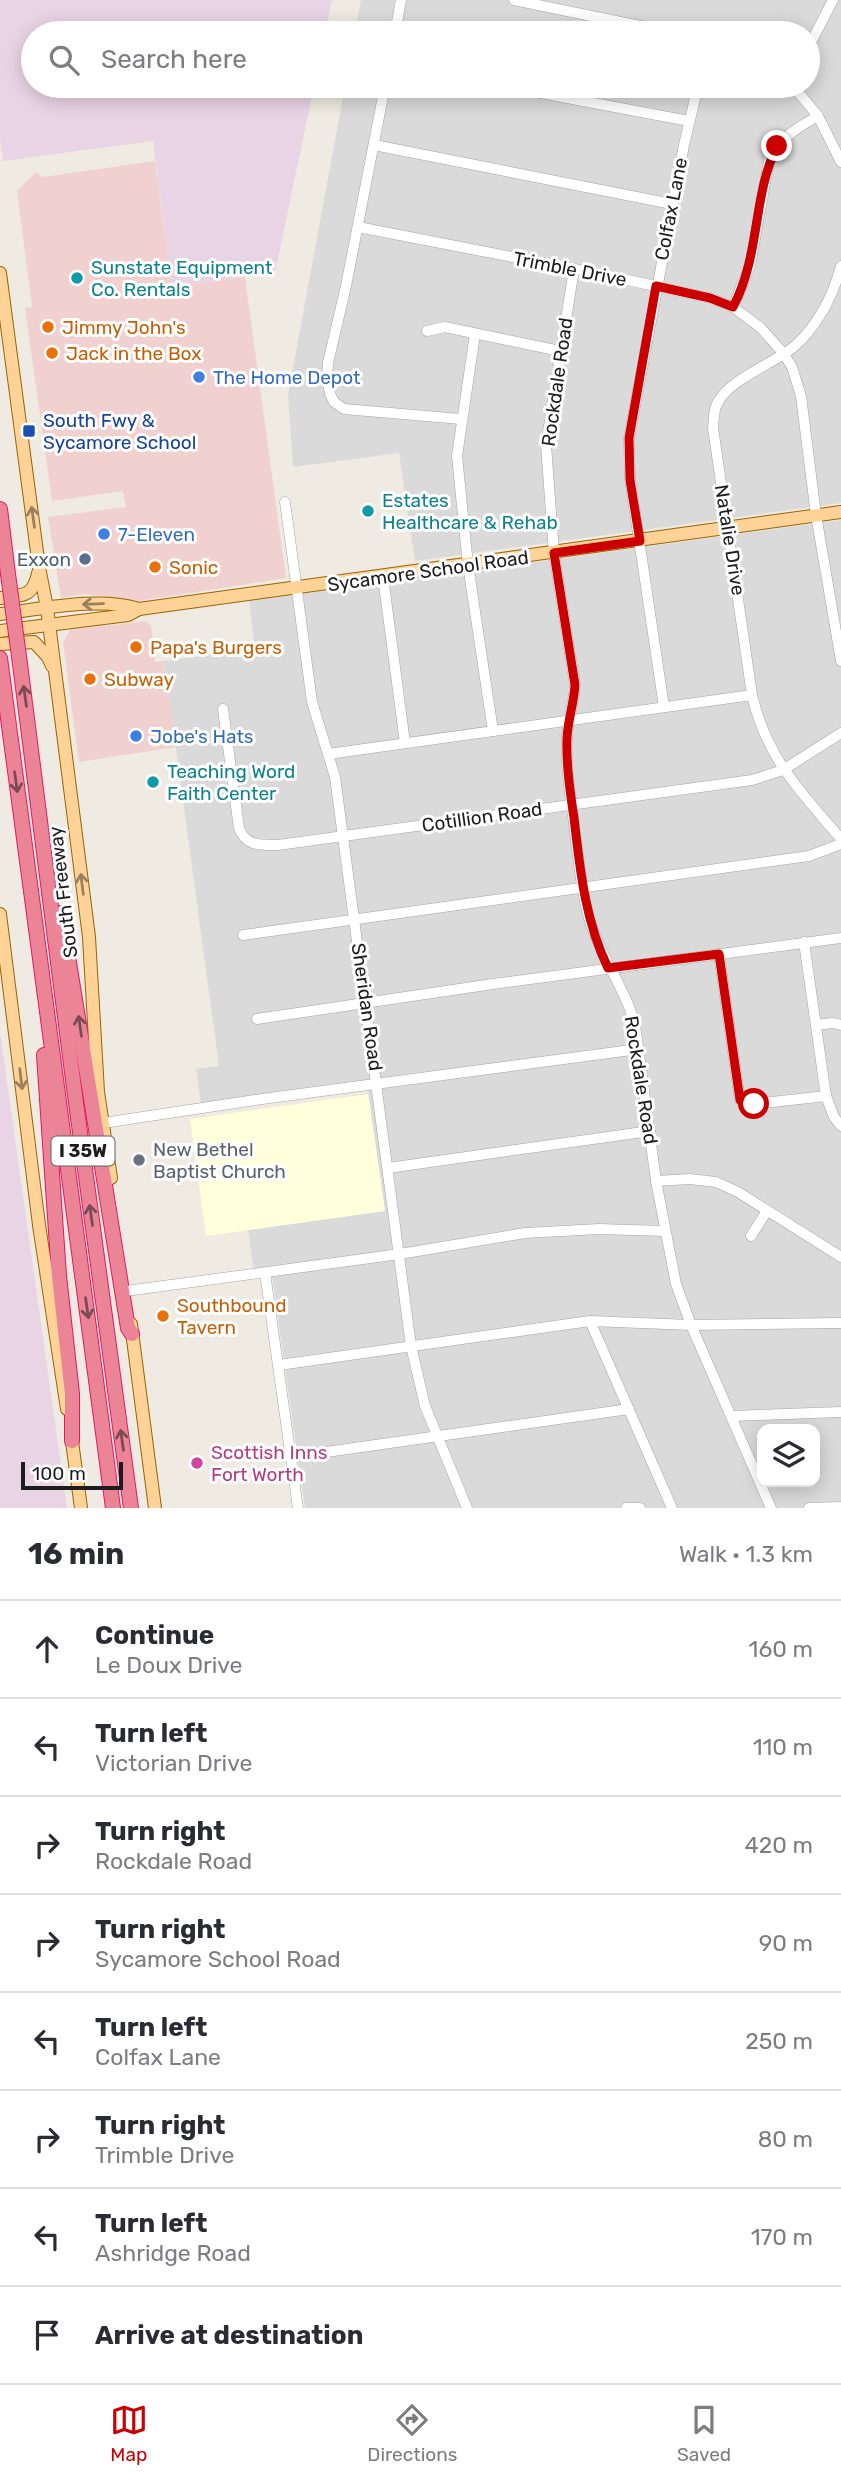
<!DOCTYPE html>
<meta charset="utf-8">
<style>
:root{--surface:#fff;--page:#f2f2f3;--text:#2b2b33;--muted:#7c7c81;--line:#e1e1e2;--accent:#ca0001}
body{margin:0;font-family:Rubik,sans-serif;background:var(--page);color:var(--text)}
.controls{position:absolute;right:21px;bottom:21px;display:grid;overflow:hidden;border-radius:14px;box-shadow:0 4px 18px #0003}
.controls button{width:63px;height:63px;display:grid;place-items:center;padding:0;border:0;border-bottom:2px solid var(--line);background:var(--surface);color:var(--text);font:35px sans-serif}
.scale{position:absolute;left:21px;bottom:18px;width:102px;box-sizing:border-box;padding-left:7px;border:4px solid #1d1d1d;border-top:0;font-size:19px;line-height:24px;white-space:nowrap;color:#1d1d1d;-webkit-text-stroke:5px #fff;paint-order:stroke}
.stop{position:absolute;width:21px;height:21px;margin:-16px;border:5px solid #ca0001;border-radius:50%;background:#fff}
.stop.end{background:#ca0001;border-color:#fff;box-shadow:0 2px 7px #0008}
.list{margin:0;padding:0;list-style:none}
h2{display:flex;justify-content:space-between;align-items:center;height:91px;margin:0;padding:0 28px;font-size:30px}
h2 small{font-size:23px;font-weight:400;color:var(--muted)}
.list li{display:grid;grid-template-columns:46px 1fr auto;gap:21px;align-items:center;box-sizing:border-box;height:98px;padding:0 28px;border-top:2px solid var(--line)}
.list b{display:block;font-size:26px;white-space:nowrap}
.list p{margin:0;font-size:23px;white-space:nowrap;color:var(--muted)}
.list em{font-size:23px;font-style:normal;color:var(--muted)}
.icon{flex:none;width:38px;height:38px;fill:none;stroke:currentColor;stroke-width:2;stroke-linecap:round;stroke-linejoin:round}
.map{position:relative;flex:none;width:841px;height:1508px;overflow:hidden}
.search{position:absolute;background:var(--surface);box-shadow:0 4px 18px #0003;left:21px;right:21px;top:21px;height:77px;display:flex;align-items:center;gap:18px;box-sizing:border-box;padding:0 24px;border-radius:38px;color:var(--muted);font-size:26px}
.sheet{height:875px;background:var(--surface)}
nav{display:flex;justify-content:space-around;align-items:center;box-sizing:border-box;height:98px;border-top:2px solid var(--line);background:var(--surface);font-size:19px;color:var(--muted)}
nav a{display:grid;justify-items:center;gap:4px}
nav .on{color:var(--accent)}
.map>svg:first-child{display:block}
.residential{fill:#dbdada;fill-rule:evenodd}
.commercial{fill:#f1d1d0}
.industrial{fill:#e9d4e5}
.education{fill:#ffffdb}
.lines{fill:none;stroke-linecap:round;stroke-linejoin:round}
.minor-casing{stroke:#a4a4a4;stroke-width:11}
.major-casing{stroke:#966400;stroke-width:14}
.highway-casing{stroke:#e3195f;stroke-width:16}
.minor{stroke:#fff;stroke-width:10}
.major{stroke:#ffd297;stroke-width:12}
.highway{stroke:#ec8498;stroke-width:14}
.highway-bridge-casing{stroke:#e3195f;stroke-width:16;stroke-linecap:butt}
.highway-bridge{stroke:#ec8498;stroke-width:14}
.oneway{stroke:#998160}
.oneway2{stroke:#7a4b54}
.route{stroke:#ca0001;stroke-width:9}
.culture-dot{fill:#0f9aa8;stroke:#fff;stroke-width:2.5}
.food-dot{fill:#e8710a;stroke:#fff;stroke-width:2.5}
.shop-dot{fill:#3f7fe0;stroke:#fff;stroke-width:2.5}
.transit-dot{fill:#1a4fb4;stroke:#fff;stroke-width:2.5}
.service-dot{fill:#5c6f8a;stroke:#fff;stroke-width:2.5}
.worship-dot{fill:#6b7280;stroke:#fff;stroke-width:2.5}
.hotel-dot{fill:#d1479c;stroke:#fff;stroke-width:2.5}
.labels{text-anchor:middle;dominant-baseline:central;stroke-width:6;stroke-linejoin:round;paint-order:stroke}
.shield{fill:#fff;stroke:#616161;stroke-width:2}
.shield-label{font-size:18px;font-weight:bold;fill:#1d1d1d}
.street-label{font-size:19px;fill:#1d1d1d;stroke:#fff}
.culture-label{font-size:19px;fill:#0d838f;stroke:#fff;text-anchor:start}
.food-label{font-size:19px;fill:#c56008;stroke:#fff;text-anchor:start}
.shop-label{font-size:19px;fill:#366cbe;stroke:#fff;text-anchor:start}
.transit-label{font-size:19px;fill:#164399;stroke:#fff;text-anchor:start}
.service-label{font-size:19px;fill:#4e5e75;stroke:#fff;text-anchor:end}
.worship-label{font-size:19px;fill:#5b616d;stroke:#fff;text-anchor:start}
.hotel-label{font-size:19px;fill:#b23c85;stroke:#fff;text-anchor:start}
</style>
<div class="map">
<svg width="841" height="1508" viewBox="0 0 841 1508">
<rect width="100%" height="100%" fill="#efebe2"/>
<g class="residential">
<path d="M361 0H841V503L415 561 399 453 293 467 288 395 345 86H808V33H355Z"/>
<path d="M841 520V1508H305L271 1269 254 1271 248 1230 385 1211 367 1082 201 1105 196 1069 219 1066 164 661 255 649 249 601ZM762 1429H815V1482H762Z"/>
</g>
<g class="commercial">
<path d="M155 161 172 287 245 277 286 578 139 601 84 594 61 598 48 517 126 507 123 491 52 501 25 308 32 307 17 191 36 172 43 177Z"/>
<path d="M145 621 151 625 155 662 164 661 176 747 79 762 63 642 70 630Z"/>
</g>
<g class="industrial">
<path d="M0 0H332L325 33H33V86H314L275 273 172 287 153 141 3 161 0 139Z"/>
<path d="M0 1032 7 1082 67 1508H0Z"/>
</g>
<path class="education" d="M368 1094 385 1211 206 1236 190 1119Z"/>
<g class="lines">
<g class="minor-casing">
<g id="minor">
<path d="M514 0 674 33"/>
<path d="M395 33 401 0"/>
<path d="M808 48 833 0"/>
<path d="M385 86 346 286 328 363 327 377 330 394 334 402 344 409 461 419"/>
<path d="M503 86 689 121"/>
<path d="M793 86 818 116 841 162"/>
<path d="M374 145 672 204"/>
<path d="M358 227 600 274 710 298 733 307 761 328 784 354 792 367 801 396 816 515 841 661"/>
<path d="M841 266C833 296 818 324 796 345 774 364 731 378 718 402 713 410 714 419 713 428L752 695C767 759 800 791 841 839"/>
<path d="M574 269 546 445 554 553 575 685C574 703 568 719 567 737 565 769 572 802 575 833 579 861 581 890 589 918 600 957 625 987 635 1025L656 1181 676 1284 691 1325 771 1508"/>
<path d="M733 307 750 266 769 161C781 137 795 129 818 116"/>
<path d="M427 331 445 327 560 351"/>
<path d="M475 334 457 456 468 565 493 731"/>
<path d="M285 502 312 702 335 777 411 1346 425 1406 467 1508"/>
<path d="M383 577 405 743"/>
<path d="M664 707 630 479 629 438 684 145 698 86"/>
<path d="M223 709 239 828C246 847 261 845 278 845L752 780 783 770 841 733"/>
<path d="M328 754 752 695"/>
<path d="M243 935 809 856 841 844"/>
<path d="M804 942 826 1096 834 1117 841 1126"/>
<path d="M719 954 740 1100 743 1103 754 1104 826 1096"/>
<path d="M257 1019 493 984 841 938"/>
<path d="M816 1025 833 1023 841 1025"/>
<path d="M103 1123 262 1099 639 1049"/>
<path d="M388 1168 650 1131"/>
<path d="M656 1181 690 1179 716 1182 738 1192 841 1257"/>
<path d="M751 1236 767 1211"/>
<path d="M265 1273 298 1508"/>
<path d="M126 1291 400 1254 525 1233 599 1229 664 1231"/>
<path d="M590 1321 672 1508"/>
<path d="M279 1365 590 1321 691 1325 841 1323"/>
<path d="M731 1416 841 1412"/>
<path d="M291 1457 629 1409"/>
<path d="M626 1508H640"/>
<path d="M809 1508 841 1507"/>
</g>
</g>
<g class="major-casing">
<g id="major">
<path d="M0 273 39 567 47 608 89 937 98 1092 111 1178"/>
<path d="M0 598C22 595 33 598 38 573"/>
<path d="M0 614C42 609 99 596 139 609"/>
<path d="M0 631 128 615 139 609 841 512"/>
<path d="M0 644 34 642 48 657 52 666"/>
<path d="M0 914 39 1225 67 1409"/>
<path d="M131 1324 155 1508"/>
<path d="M71 1434 81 1508"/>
</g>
</g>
<g class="highway-casing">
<g id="highway">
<path d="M0 509 8 574"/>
<path d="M0 658 113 1508"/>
<path d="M20 664 74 1088 131 1508"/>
<path d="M61 913 128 1328 132 1334"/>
<path d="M44 1055 59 1276 72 1394V1441"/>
</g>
</g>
<use href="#minor" class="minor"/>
<use href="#major" class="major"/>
<use href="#highway" class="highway"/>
<g class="highway-bridge-casing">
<path id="highway-bridge" d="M8 574 20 664"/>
</g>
<use href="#highway-bridge" class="highway-bridge"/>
</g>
<defs><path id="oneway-shaft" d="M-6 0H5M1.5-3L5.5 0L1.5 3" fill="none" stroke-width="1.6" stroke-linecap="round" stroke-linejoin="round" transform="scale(1.75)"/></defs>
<g class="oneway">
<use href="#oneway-shaft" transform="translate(33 517) rotate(-98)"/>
<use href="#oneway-shaft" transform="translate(93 604) rotate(178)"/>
<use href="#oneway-shaft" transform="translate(82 884) rotate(-97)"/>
<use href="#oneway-shaft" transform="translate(21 1079) rotate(83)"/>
</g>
<g class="oneway2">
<use href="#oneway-shaft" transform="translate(25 696) rotate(-98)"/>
<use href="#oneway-shaft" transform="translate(16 782) rotate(82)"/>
<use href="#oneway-shaft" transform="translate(80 1026) rotate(-98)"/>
<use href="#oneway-shaft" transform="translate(91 1215) rotate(-98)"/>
<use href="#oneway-shaft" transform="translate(87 1308) rotate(82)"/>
<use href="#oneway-shaft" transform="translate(122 1440) rotate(-98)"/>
</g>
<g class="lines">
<path class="route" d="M754 1104 743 1103 740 1100 719 954 608 968C585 920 580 870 574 818 570 791 566 764 567 738 568 719 574 703 575 685L554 553 640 541 630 480 629 438 656 286 710 298 733 307C761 254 752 197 777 146"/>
</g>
<g class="culture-dot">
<circle cx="77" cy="278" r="7"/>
<circle cx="368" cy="511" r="7"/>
<circle cx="153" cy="782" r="7"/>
</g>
<g class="food-dot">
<circle cx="48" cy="327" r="7"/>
<circle cx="52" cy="353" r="7"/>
<circle cx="155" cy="567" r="7"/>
<circle cx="136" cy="647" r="7"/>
<circle cx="90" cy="679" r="7"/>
<circle cx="163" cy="1316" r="7"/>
</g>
<g class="shop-dot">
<circle cx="199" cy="377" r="7"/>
<circle cx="104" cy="534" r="7"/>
<circle cx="136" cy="736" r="7"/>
</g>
<rect class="transit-dot" x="22" y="424" width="14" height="14" rx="3.5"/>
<circle class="service-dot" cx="85" cy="559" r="7"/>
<circle class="worship-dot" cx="139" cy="1160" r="7"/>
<circle class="hotel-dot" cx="197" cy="1463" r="7"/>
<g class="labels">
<rect class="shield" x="51.5" y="1136.5" width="63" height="29" rx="5"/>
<g class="shield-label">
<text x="83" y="1151">I 35W</text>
</g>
<g class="street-label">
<text transform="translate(671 209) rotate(-79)">Colfax Lane</text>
<text transform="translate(570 269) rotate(11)">Trimble Drive</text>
<text transform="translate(557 382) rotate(-82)">Rockdale Road</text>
<text transform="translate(730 540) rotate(81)">Natalie Drive</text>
<text transform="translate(428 571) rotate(-8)">Sycamore School Road</text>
<text transform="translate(482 817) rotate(-8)">Cotillion Road</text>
<text transform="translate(63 892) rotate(-97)">South Freeway</text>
<text transform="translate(367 1007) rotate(82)">Sheridan Road</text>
<text transform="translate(641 1080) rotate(81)">Rockdale Road</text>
</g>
<g class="culture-label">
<text x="91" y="267">Sunstate Equipment<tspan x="91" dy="22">Co. Rentals</tspan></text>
<text x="382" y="500">Estates<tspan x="382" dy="22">Healthcare &amp; Rehab</tspan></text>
<text x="167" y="771">Teaching Word<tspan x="167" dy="22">Faith Center</tspan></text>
</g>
<g class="food-label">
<text x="62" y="327">Jimmy John's</text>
<text x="66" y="353">Jack in the Box</text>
<text x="169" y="567">Sonic</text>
<text x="150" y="647">Papa's Burgers</text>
<text x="104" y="679">Subway</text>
<text x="177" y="1305">Southbound<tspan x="177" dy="22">Tavern</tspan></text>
</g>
<g class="shop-label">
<text x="213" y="377">The Home Depot</text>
<text x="118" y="534">7-Eleven</text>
<text x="150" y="736">Jobe's Hats</text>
</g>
<g class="transit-label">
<text x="43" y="420">South Fwy &amp;<tspan x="43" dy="22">Sycamore School</tspan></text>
</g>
<g class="service-label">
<text x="71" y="559">Exxon</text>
</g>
<g class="worship-label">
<text x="153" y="1149">New Bethel<tspan x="153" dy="22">Baptist Church</tspan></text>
</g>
<g class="hotel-label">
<text x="211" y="1452">Scottish Inns<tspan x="211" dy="22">Fort Worth</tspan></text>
</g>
</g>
</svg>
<div class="controls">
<button><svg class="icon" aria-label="layers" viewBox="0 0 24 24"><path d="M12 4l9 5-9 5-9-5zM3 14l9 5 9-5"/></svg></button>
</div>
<div class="scale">100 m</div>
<div class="stop" style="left:754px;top:1104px"></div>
<div class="stop end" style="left:777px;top:146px"></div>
<div class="search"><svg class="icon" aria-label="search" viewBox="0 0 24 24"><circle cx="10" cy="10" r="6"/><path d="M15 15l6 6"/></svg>Search here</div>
</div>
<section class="sheet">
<h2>16 min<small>Walk · 1.3 km</small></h2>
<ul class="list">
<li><svg class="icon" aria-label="ahead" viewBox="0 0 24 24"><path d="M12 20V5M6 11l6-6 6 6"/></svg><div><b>Continue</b><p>Le Doux Drive</p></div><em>160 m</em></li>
<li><svg class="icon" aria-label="left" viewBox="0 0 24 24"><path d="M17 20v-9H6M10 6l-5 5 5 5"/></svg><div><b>Turn left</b><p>Victorian Drive</p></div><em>110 m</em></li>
<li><svg class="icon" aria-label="right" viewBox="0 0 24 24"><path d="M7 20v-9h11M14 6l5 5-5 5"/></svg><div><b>Turn right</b><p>Rockdale Road</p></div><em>420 m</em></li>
<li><svg class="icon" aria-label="right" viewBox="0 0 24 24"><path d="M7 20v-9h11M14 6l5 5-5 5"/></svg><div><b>Turn right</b><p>Sycamore School Road</p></div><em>90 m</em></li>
<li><svg class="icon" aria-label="left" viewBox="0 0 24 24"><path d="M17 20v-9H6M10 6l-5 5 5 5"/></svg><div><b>Turn left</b><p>Colfax Lane</p></div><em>250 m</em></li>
<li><svg class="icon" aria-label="right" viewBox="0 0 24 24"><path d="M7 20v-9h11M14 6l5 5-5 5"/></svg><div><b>Turn right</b><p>Trimble Drive</p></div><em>80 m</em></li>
<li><svg class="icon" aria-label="left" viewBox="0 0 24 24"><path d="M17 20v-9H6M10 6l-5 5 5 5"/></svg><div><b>Turn left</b><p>Ashridge Road</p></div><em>170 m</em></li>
<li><svg class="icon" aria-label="arrive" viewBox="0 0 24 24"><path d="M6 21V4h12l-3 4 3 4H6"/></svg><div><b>Arrive at destination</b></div></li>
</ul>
</section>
<nav>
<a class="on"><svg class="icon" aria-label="map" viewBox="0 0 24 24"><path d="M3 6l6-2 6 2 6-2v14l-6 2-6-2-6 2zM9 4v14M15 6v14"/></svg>Map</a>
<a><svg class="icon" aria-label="directions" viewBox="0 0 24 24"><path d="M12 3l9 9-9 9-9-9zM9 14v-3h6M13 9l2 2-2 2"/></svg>Directions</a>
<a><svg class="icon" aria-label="saved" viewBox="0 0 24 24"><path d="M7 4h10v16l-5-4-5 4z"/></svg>Saved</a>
</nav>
